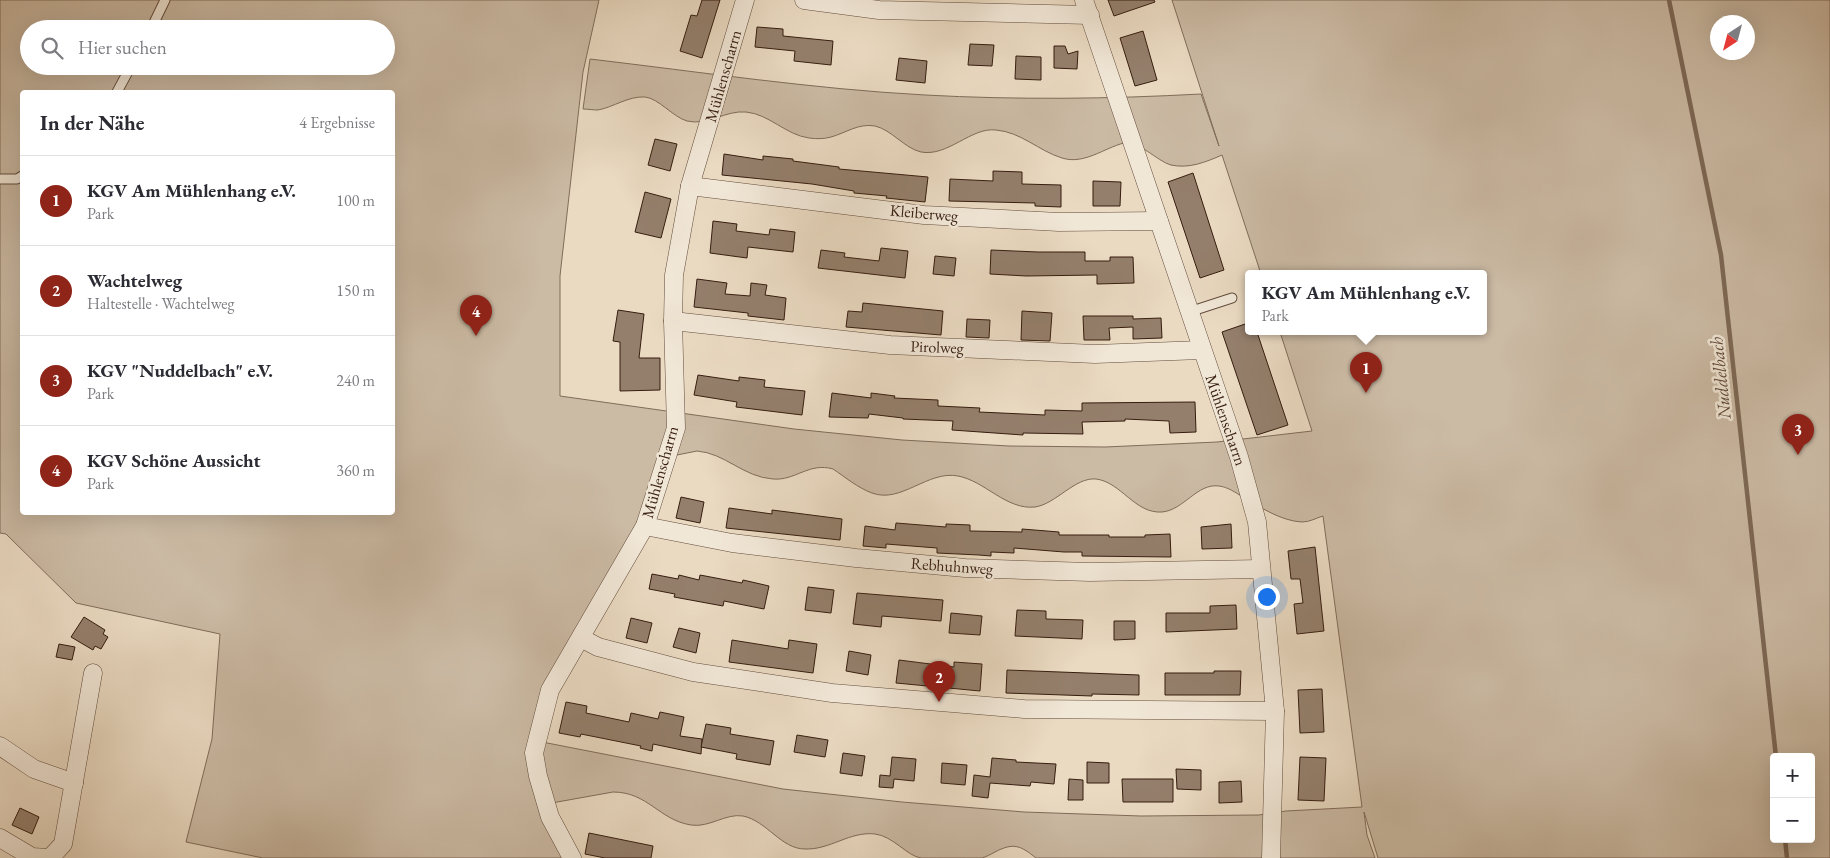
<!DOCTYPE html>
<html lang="de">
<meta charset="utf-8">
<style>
:root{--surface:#fff;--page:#f7f7f7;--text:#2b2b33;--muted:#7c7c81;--line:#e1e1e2;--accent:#8f2418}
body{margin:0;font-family:"EB Garamond",serif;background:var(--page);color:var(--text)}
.controls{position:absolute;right:15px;bottom:15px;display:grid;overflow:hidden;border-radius:5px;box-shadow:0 5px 20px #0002}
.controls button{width:45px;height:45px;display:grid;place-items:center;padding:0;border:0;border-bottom:1px solid var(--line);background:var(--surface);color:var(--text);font:25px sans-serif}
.compass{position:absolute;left:1710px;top:15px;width:45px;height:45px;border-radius:50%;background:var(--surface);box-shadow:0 5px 20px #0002;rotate:216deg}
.you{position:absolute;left:1266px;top:596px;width:18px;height:18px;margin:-12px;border:4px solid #fff;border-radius:50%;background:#1a73e8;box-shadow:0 0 0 8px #1a73e833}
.badge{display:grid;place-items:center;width:32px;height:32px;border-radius:50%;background:var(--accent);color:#fff;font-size:16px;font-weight:700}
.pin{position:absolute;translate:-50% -41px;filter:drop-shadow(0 1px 2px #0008)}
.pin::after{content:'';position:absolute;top:26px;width:18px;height:15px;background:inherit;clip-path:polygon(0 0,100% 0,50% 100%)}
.popup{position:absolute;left:1245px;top:270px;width:242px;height:65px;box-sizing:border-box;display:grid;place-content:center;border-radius:5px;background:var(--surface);filter:drop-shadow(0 1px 4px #0005);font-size:16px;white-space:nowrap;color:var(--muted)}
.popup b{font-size:19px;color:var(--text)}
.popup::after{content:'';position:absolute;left:50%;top:100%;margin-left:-10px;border:10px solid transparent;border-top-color:var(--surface)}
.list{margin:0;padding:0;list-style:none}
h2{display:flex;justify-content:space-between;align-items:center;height:65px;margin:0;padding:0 20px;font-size:21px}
h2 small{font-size:16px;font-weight:400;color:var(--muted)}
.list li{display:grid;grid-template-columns:32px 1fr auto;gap:15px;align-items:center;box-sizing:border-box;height:90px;padding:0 20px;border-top:1px solid var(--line)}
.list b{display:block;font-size:19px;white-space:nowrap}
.list p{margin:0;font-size:16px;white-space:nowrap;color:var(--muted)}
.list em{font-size:16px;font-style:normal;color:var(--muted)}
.icon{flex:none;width:28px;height:28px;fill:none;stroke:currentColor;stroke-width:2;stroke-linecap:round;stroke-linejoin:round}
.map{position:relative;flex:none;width:1830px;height:858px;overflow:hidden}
.search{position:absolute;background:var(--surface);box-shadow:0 5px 20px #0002;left:20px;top:20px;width:375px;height:55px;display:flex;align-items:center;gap:12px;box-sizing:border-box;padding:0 18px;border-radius:28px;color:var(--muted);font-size:19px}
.panel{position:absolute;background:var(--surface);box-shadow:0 5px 20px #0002;left:20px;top:90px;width:375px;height:425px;border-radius:5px}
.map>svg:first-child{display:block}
.green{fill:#cbbaa4;stroke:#806c5a;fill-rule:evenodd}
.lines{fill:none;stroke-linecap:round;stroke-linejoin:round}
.stream{stroke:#7d6856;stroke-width:4.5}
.building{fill:#947f6c;stroke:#361d0f}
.lane-casing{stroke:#634c3c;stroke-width:11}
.street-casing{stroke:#634c3c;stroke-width:19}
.lane{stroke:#f1e7d7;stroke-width:9}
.street{stroke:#f1e7d7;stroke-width:18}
.labels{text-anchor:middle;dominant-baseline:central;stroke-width:5;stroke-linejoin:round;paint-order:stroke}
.street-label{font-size:16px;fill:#361d0f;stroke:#f1e7d7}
.water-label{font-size:18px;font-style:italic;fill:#604938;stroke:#f1e7d7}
</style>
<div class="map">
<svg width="1830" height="858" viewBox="0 0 1830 858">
<rect width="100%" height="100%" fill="#eadac2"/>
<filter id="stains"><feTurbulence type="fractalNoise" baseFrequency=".004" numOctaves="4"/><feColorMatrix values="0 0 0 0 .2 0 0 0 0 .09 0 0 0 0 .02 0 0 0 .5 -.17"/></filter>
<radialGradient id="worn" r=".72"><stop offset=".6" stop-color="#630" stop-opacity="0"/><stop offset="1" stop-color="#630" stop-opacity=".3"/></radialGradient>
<path class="green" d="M0 0H599L583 72 560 276V396L794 429 902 440 1009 446 1105 447 1217 442 1312 431 1280 332H1484V274H1261L1222 155C1206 162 1189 169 1171 165 1157 161 1138 140 1124 143 1104 148 1084 165 1062 158 1039 151 1021 132 996 130 971 127 948 157 921 152 904 148 892 130 875 126 858 123 846 133 831 137 824 139 816 139 809 138 786 135 769 114 746 112 726 110 707 126 687 121 673 117 658 98 645 97 628 96 614 107 598 110 593 110 587 109 583 109L590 59C701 72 813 89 925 95 1017 100 1109 99 1201 94L1219 146 1172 0H1830V858H1378L1364 812 1367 835 1375 858H1036C1021 846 1014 842 995 852 991 854 986 857 982 858 972 858 961 858 951 858 942 858 931 858 921 858 907 856 893 836 875 834 850 831 830 850 805 849 781 849 767 821 743 816 726 813 709 828 691 825 659 820 648 792 613 792L546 804 572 858H263L186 842 212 739 220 634 76 603 6 534 0 533ZM1718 22H1748V52H1718ZM29 29H386V66H29ZM22 92H392V512H22ZM697 451C725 453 743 477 773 479 795 481 809 462 833 469 845 477 858 488 872 493 901 504 928 470 958 476 985 481 1006 510 1035 507 1056 504 1075 477 1096 479 1121 482 1135 514 1162 512 1184 510 1197 483 1219 486 1228 487 1236 493 1243 497 1260 507 1281 521 1302 522 1310 522 1316 518 1323 516L1362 807 1286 811 1259 815 1141 816 1024 812 902 802 783 789 537 741 581 638 645 526 667 457ZM1774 757H1811V839H1774Z"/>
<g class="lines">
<g class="stream">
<path d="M1669 0 1721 255 1776 757"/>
<path d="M1785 839 1787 858"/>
</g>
</g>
<g class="building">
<path d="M702 0H720L702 58 680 51 691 15 697 16Z"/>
<path d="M1108 0H1154L1155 2 1114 16Z"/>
<path d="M757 27 783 29V36L833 41 831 65 794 61 795 51 755 47Z"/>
<path d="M1143 31 1157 80 1135 86 1120 38Z"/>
<path d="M970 44 994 45 992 66 968 65Z"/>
<path d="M1054 46H1065L1068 54 1078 51 1077 69 1054 68Z"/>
<path d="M1016 56 1041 57V80L1015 79Z"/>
<path d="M899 58 927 61 925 83 896 80Z"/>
<path d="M655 139 677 144 670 171 648 165Z"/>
<path d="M724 154 763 160V156L793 159V161L839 167V169L928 177 925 202 886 198 887 196 854 193V191L812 184 722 175Z"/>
<path d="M993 171 1022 172V184L1061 185V207L1035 206V203L949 201 950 179 993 181Z"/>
<path d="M1193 173 1224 270 1200 278 1168 182Z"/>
<path d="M1093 181 1121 182 1120 206H1093Z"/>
<path d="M645 192 671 199 661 238 635 232Z"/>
<path d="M713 221 737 224 736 231 769 235 770 229 795 232 793 252 748 247 747 258 710 253Z"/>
<path d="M881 248 908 251 905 278 818 268 821 250 845 253 844 257 879 261Z"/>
<path d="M991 250 1038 252H1085V261H1110V257H1133L1134 283 1097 284V275L1026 276 990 274Z"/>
<path d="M935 256 956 258 954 276 933 274Z"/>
<path d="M697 279 727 283 725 294 750 296 751 283 767 285 765 295 786 298 784 320 748 316V313L694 307Z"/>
<path d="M863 303 943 311 941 335 846 327 848 311 862 312Z"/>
<path d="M618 310 644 314 639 358H660V390L620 391V342L613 341Z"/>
<path d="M1022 311 1052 313 1050 341 1021 340Z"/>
<path d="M1083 316H1133V319L1161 318 1162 338 1133 339V327L1109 328 1110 340H1084Z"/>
<path d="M967 319 990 320 989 338 966 337Z"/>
<path d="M1248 323V332H1257L1288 425 1257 435 1222 332Z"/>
<path d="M698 375 739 381V377L765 380 764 387 805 391 802 415 736 407 737 402 694 395Z"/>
<path d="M832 393 871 398V393L895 396 894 398 938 400V406L980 408 979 412 1045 415V410L1082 411V403L1195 402 1196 432 1170 433 1169 421 1125 419V421L1082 422 1083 434 1023 433V435L952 430 953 421 903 419V418L869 414 868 418 829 417Z"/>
<path d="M681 497 704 502 700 523 676 518Z"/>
<path d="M729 508 772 514V510L842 519 840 540 726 528Z"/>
<path d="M896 523 946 527V524L970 525V531L1022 532V529L1059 532V535H1109V537H1145V535L1170 534 1171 557 1082 556V552H1064L1014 548V553L991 552V556L979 555 937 553V548L886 544V548L863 546 865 526 895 530Z"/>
<path d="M1231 524 1232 548 1202 549 1201 527Z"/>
<path d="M1315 547 1324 631 1297 634 1294 604 1303 603 1300 579H1291L1288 551Z"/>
<path d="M652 574 678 579 679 575 699 580 700 575 742 583 743 580 769 586 764 609 724 601 723 606 674 597 675 594 649 589Z"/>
<path d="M808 587 834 590 831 613 805 610Z"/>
<path d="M857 593 943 600 941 621 882 616 881 627 853 624Z"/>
<path d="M1236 605 1237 629 1166 632V613H1210V606Z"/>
<path d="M1017 610 1046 611V619L1083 620 1082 639 1015 636Z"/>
<path d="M951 613 982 616 980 635 949 633Z"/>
<path d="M84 617 105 630 103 634 108 637 101 649 95 646 93 650 71 637Z"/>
<path d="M631 618 652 623 647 643 626 638Z"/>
<path d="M1114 621H1135V639L1114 640Z"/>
<path d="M679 628 700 633 696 653 673 647Z"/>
<path d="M732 640 788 649 789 640 817 644 813 673 729 662Z"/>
<path d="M59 644 75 647 72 660 56 657Z"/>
<path d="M849 651 871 655 868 675 846 671Z"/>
<path d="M899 660 954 667V662L982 664 980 691 896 683Z"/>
<path d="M1007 670 1139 675V695L1092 694V696L1006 693Z"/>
<path d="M1214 671H1241L1240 695H1165V673H1214Z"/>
<path d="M1322 689 1324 732 1300 733 1298 690Z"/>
<path d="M566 702 587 706 586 713 629 722 631 713 658 719 660 712 684 717 680 736 702 739 701 754 653 744 652 751 640 748 641 746 581 734 580 737 559 733Z"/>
<path d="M706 724 731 728 730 734 774 741 770 765 736 759 737 754 701 747Z"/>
<path d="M797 735 828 740 825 757 794 752Z"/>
<path d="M843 753 865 756 862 776 840 773Z"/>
<path d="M892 757 916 759 914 781 894 779 893 788 879 787 880 775 890 776Z"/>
<path d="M1300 757 1326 758 1324 801 1298 800Z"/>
<path d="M992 758 1016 760V762L1056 764 1054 784 1031 782 1030 786 990 783 988 798 972 796 974 775 990 777Z"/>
<path d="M1087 762 1109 763V783H1087Z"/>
<path d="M942 763 967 765 965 785 941 783Z"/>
<path d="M1176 769 1201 770V790L1177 789Z"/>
<path d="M1069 779 1083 780V800H1068Z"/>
<path d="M1122 779H1173V802H1123Z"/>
<path d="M1241 781 1242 802 1219 803V782Z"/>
<path d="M20 808 39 817 32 834 12 825Z"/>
<path d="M589 833 653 846 651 858H605L585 854Z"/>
</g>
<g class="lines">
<g class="lane-casing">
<g id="lane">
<path d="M151 29 165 0"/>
<path d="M117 92 131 66"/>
<path d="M0 179H17L22 176"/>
<path d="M1189 312 1232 298"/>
</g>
</g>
<g class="street-casing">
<g id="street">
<path d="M804 0 879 10 1090 15"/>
<path d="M1084 0 1239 457 1257 522 1275 711 1271 858"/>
<path d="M690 186 924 215 1059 222 1159 221"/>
<path d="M673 321 890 345 1095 354 1201 350"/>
<path d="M645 526 732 543 856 558 965 568 1090 572 1261 569"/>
<path d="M581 638 598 647 693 672 832 693 1024 709 1275 711"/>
<path d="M0 746 34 769 74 783"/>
<path d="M0 838 32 857 49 858"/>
<path d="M50 858 63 844 93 673"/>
<path d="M572 858 550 817 538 776 534 753 550 690 645 526 676 428 673 321 674 275 690 186 745 0"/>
</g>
</g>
<use href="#lane" class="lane"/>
<use href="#street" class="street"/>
</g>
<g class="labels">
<g class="street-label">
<text transform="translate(723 76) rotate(-74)">Mühlenscharrn</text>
<text transform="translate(924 213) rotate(5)">Kleiberweg</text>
<text transform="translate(937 347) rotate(2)">Pirolweg</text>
<text transform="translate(1226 420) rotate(71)">Mühlenscharrn</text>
<text transform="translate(660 472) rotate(-74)">Mühlenscharrn</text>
<text transform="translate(952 566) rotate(4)">Rebhuhnweg</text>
</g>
<g class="water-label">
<text transform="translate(1720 378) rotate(-96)">Nuddelbach</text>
</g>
</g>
<rect width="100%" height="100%" filter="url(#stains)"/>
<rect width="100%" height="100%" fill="url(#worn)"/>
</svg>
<div class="controls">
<button>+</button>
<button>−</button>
</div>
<svg class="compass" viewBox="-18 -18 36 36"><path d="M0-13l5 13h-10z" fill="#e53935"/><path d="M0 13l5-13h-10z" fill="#7c7c81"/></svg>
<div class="you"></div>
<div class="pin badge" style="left:1366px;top:393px">1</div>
<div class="popup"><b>KGV Am Mühlenhang e.V.</b>Park</div>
<div class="pin badge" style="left:939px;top:702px">2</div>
<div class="pin badge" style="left:1798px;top:455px">3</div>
<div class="pin badge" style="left:476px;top:336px">4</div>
<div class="search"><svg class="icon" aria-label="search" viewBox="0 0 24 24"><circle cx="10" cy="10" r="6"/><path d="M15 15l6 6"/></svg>Hier suchen</div>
<section class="panel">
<h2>In der Nähe<small>4 Ergebnisse</small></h2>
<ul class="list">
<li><span class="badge">1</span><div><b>KGV Am Mühlenhang e.V.</b><p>Park</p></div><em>100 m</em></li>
<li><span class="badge">2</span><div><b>Wachtelweg</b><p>Haltestelle · Wachtelweg</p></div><em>150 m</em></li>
<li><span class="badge">3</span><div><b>KGV &quot;Nuddelbach&quot; e.V.</b><p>Park</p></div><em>240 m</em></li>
<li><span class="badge">4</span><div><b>KGV Schöne Aussicht</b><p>Park</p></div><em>360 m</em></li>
</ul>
</section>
</div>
